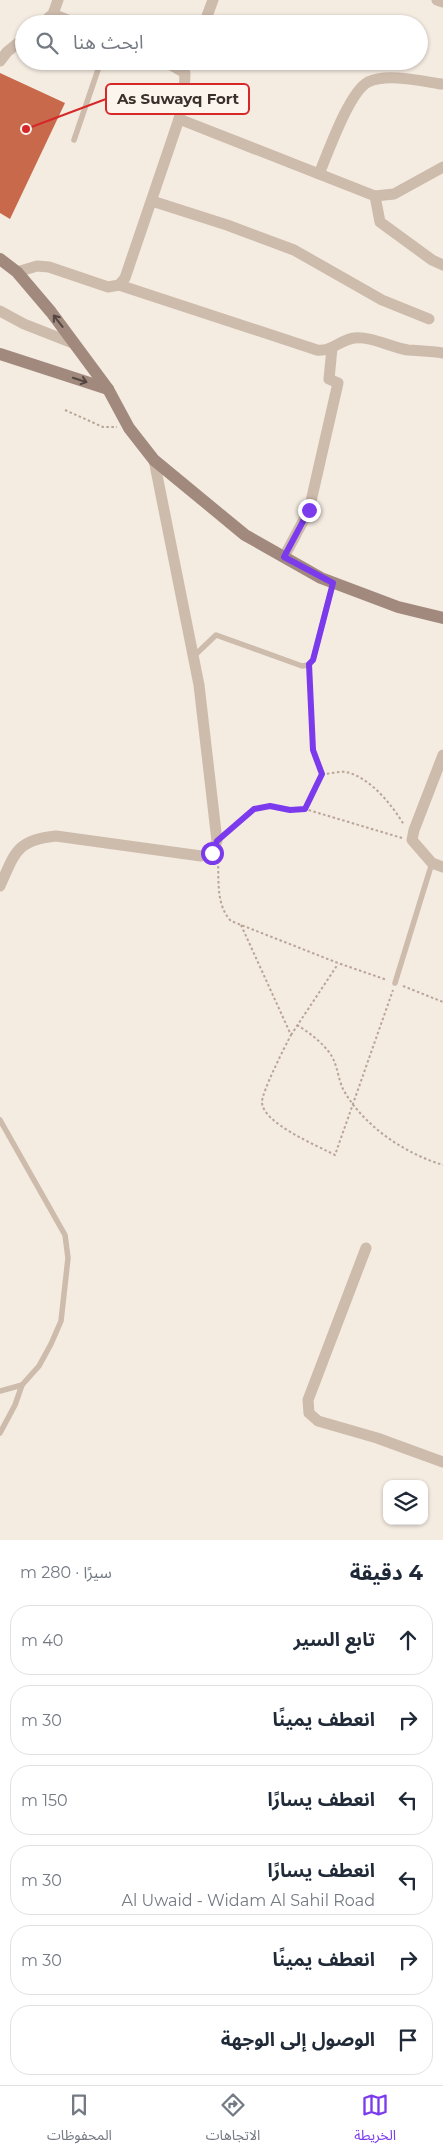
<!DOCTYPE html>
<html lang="ar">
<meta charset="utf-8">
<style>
:root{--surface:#fff;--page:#f6f6f7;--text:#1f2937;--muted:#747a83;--line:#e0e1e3;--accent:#7c3aed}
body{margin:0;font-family:Montserrat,"Noto Sans Arabic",sans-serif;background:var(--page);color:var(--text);direction:rtl}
.controls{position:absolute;right:15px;bottom:15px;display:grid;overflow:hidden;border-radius:10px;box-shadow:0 1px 4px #0004}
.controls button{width:45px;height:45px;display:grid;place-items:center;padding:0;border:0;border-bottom:1px solid var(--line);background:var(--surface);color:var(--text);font:25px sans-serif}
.stop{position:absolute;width:15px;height:15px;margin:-11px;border:4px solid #7c3aed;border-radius:50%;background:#fff}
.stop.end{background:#7c3aed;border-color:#fff;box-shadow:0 1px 5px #0008}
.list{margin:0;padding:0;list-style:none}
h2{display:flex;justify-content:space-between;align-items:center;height:65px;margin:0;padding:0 20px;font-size:21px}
h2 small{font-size:16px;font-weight:400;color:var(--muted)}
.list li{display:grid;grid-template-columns:32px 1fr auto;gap:15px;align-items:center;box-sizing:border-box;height:70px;margin:0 10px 10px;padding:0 10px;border:1px solid var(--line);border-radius:20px}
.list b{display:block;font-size:19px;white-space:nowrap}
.list p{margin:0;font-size:16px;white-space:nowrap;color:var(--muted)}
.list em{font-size:16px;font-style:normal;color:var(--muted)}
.icon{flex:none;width:28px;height:28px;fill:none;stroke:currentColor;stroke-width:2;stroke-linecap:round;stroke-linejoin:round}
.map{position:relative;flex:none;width:443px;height:1540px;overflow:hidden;direction:ltr}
.search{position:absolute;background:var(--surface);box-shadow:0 1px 4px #0004;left:15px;right:15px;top:15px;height:55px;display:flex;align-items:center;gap:12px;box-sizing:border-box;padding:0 18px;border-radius:28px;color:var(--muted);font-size:19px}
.sheet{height:545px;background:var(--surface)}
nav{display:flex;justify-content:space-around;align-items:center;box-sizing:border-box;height:70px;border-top:1px solid var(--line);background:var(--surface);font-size:14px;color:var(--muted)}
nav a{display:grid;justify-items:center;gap:2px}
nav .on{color:var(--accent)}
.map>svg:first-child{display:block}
.building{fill:#c8694b}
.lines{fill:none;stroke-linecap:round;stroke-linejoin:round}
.path{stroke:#b9a596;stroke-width:2;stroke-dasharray:2.5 2.5;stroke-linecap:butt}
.service{stroke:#cdbbac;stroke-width:5.5}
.minor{stroke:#cdbbac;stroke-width:11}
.secondary{stroke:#a18a7d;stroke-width:12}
.oneway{stroke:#544640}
.route{stroke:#7c3aed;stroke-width:6}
.leader{fill:none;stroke:#d62828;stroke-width:2}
.callout-dot{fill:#d62828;stroke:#fbf5ee;stroke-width:2}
.callout{fill:#fbf5ee;stroke:#d62828;stroke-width:2}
.callout-label{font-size:15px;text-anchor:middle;font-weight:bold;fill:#3b302b}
</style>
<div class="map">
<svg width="443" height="1540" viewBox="0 0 443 1540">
<rect width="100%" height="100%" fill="#f4ebe1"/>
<path class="building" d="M0 73 65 103 10 219 0 213Z"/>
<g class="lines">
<g class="path">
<path d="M65 410 103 427H117"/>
<path d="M322 774C330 774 339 771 346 772 370 777 393 806 404 825"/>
<path d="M305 809 322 774 313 750 309 673"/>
<path d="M228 832 255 809 270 806 290 810 305 809 402 838"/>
<path d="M218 861C219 882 216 905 231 921L338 963 387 980"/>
<path d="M241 925 291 1035C285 1046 262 1092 262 1102 262 1123 318 1146 335 1155L393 990"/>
<path d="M403 986 443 1002"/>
<path d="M297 1025C310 1033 323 1043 331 1055 338 1066 338 1080 344 1091 365 1127 404 1153 443 1165"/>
<path d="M291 1035 338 964"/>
</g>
<g class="service">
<path d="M74 140 101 61"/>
<path d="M194 656 216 635 302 666 309 665 313 660 333 583"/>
<path d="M395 983 432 863"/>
<path d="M0 1120 65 1235 68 1258 61 1321 51 1344 39 1366 22 1385 0 1391"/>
<path d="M0 1433 15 1405 22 1385"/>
</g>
<g class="minor">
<path d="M437 0 443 2"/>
<path d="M53 14 78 24"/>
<path d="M41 24 53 14 58 0"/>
<path d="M204 24 213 0"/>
<path d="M0 61 7 52 24 38"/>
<path d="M179 119 375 196 394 194 443 167"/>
<path d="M319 174C328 153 349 92 368 82 387 73 421 81 441 84"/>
<path d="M375 196 380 222 432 260 443 265"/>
<path d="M152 201 227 225 294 250 382 300 429 319"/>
<path d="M17 272 37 266 49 267 108 287 119 285 125 278 179 119 184 97 185 73 164 61"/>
<path d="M119 285 317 350C331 352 340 340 354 338 371 336 390 347 408 350 420 351 431 351 443 353"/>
<path d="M0 311 24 324 75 344"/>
<path d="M284 557 309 510 338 383 329 379 332 348"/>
<path d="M443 755 414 830 412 840 432 863 443 867"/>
<path d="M0 886C15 853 16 840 56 836L201 856 212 853 217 841 199 685 154 460"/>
<path d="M366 1248 308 1400 309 1413 318 1421 377 1438 443 1462"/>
</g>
<g class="secondary">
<path d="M0 259 17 272 51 312 108 389 129 428 154 460 245 535 321 578 398 607 443 618"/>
<path d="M0 354 108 389"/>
</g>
</g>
<defs><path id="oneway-shaft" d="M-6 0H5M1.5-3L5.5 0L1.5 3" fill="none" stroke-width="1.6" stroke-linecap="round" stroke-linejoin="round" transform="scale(1.25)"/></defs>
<g class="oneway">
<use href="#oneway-shaft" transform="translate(58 321) rotate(-128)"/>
<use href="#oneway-shaft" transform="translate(80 380) rotate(18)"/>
</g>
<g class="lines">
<path class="route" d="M212 853 217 841 254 809 270 806 290 810 305 809 322 774 313 750 309 664 313 660 333 583 284 557 309 510"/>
</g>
<path class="leader" d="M26 129L106 99"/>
<circle class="callout-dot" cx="26" cy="129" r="5"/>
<rect class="callout" x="106" y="84" width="143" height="30" rx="5"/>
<g class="callout-label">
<text x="178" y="104">As Suwayq Fort</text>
</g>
</svg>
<div class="controls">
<button><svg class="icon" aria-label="layers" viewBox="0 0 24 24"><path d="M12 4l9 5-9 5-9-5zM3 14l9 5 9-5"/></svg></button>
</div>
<div class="stop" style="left:212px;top:853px"></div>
<div class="stop end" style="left:309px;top:510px"></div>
<div class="search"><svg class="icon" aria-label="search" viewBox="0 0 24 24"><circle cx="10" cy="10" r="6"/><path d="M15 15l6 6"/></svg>ابحث هنا</div>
</div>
<section class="sheet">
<h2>4 دقيقة<small>سيرًا · 280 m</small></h2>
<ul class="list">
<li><svg class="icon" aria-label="ahead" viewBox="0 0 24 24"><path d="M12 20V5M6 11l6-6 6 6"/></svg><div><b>تابع السير</b></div><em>40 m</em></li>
<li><svg class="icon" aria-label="right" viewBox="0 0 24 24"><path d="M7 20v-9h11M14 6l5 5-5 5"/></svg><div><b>انعطف يمينًا</b></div><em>30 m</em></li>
<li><svg class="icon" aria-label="left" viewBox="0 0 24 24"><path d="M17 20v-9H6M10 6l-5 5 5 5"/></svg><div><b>انعطف يسارًا</b></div><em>150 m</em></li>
<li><svg class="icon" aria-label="left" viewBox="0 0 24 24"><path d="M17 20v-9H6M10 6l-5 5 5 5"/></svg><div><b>انعطف يسارًا</b><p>Al Uwaid - Widam Al Sahil Road</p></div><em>30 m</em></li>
<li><svg class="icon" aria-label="right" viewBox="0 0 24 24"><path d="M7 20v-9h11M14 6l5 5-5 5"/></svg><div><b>انعطف يمينًا</b></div><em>30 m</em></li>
<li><svg class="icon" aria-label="arrive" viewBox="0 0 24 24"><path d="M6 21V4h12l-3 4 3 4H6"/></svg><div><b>الوصول إلى الوجهة</b></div></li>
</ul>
</section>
<nav>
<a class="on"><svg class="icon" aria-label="map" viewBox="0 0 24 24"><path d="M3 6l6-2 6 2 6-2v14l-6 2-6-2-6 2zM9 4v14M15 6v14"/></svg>الخريطة</a>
<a><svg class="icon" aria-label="directions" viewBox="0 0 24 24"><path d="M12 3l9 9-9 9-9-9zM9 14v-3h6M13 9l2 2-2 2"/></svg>الاتجاهات</a>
<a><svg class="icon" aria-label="saved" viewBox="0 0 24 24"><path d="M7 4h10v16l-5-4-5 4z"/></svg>المحفوظات</a>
</nav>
